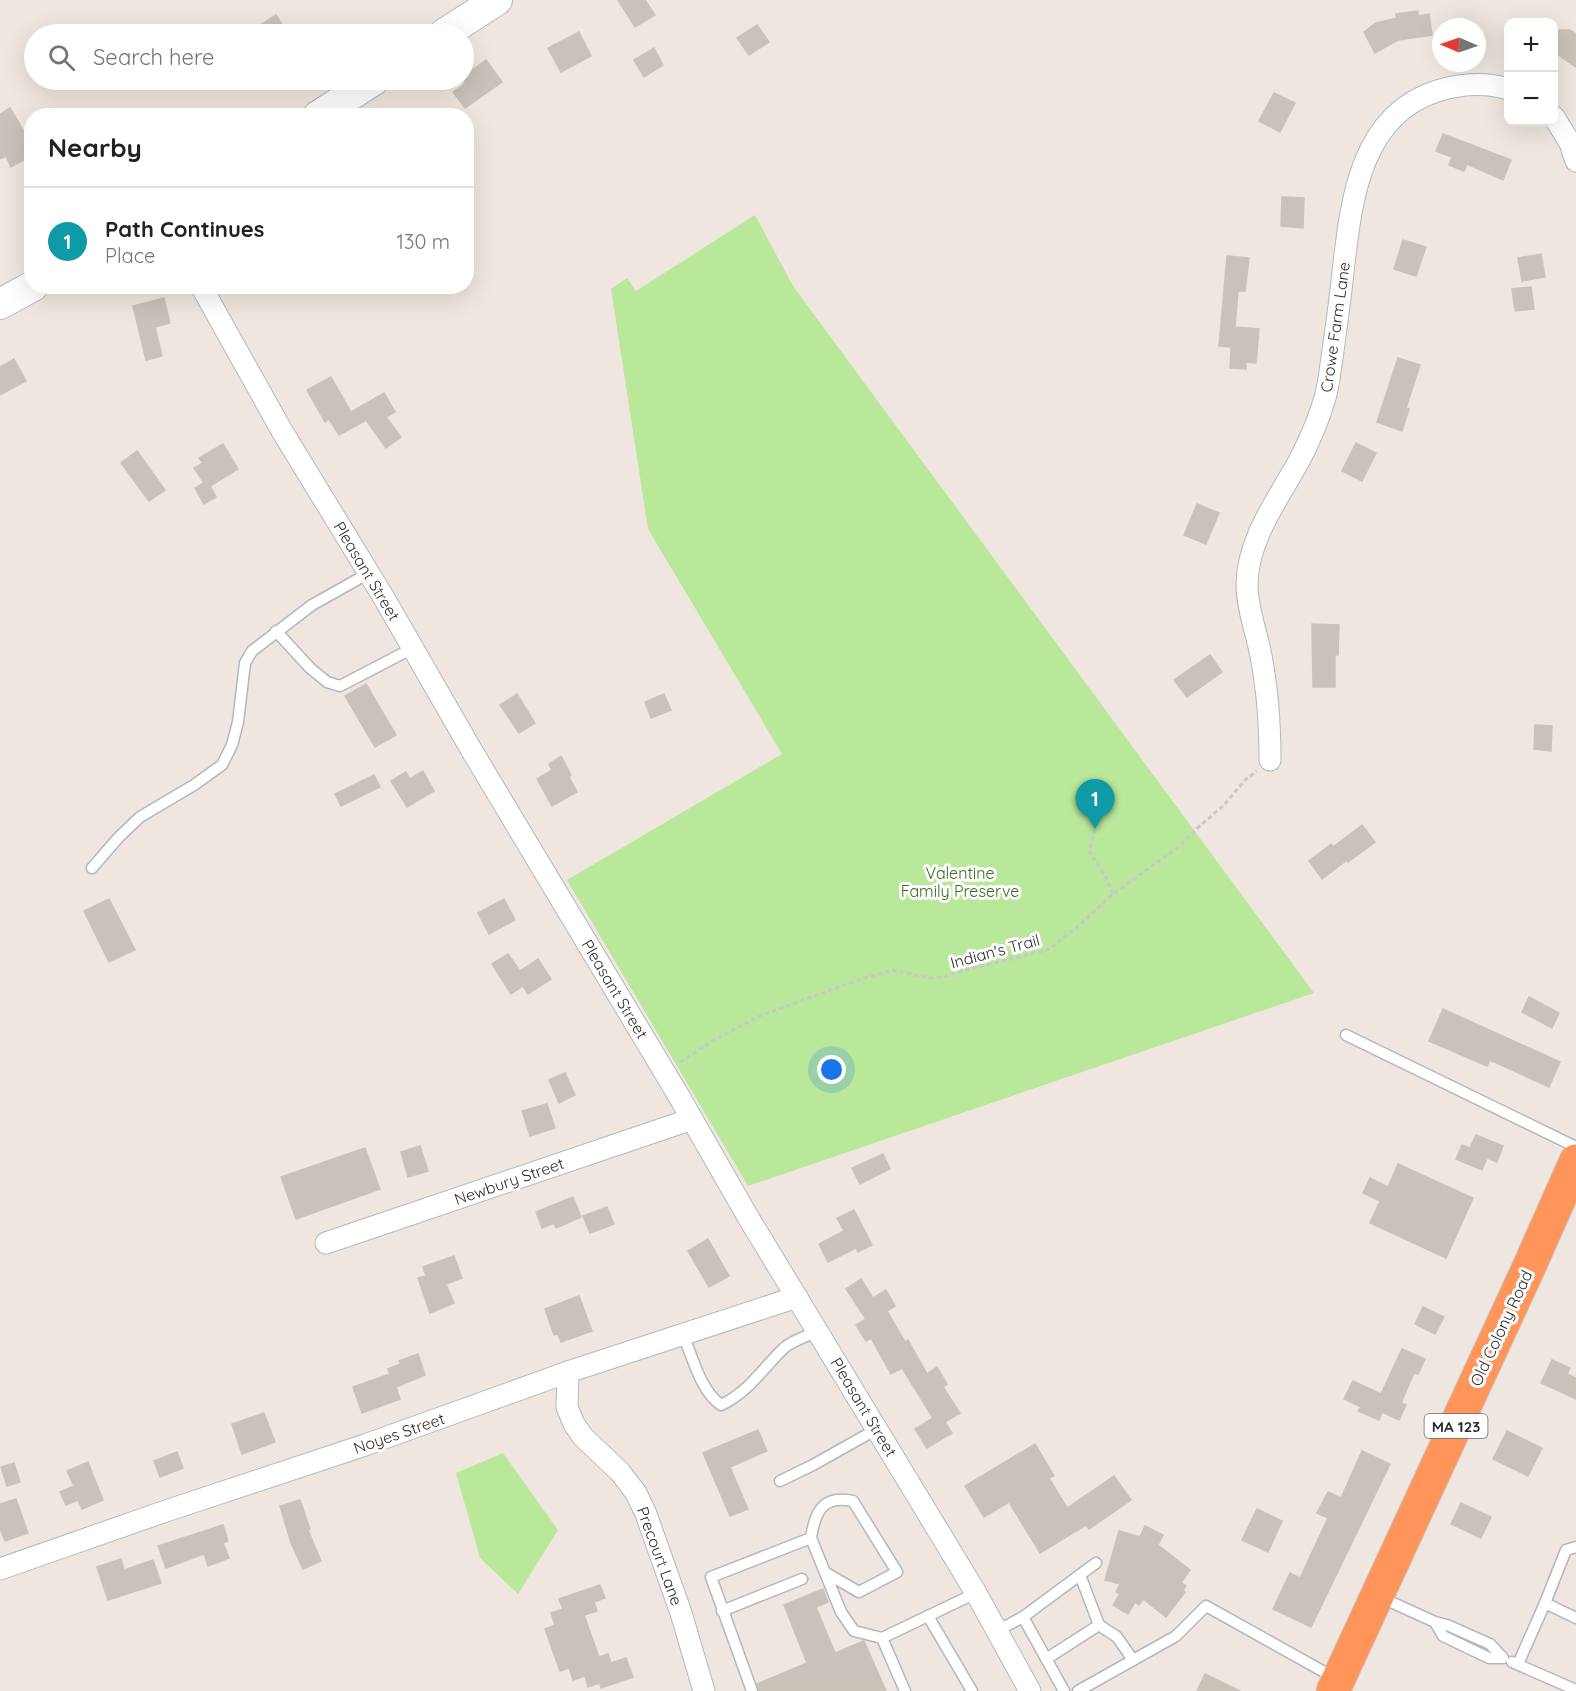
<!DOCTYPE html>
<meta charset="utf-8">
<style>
:root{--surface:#fff;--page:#f6f6f6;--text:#202124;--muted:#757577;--line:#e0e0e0;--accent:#db2777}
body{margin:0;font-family:Quicksand,sans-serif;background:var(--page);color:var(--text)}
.controls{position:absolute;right:18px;top:18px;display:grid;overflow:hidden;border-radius:12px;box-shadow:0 6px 24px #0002}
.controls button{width:54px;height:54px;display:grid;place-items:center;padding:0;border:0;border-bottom:2px solid var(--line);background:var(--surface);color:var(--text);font:30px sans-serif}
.compass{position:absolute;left:1432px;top:18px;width:54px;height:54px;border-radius:50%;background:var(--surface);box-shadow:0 6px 24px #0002;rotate:272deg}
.you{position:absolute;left:832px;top:1070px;width:21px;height:21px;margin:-15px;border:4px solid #fff;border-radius:50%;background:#1a73e8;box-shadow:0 0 0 9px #1a73e833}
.badge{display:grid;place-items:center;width:39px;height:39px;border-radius:50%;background:var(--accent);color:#fff;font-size:20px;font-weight:700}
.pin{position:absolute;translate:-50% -50px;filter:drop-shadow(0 2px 3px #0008)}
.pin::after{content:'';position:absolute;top:32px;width:21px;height:18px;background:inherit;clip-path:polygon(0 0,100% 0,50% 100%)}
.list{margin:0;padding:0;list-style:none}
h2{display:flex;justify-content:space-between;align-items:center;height:78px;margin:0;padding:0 24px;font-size:26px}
h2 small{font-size:20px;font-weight:400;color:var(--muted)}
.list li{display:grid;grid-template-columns:39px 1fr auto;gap:18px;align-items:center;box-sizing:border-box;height:108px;padding:0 24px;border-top:2px solid var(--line)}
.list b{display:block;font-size:22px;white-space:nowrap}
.list p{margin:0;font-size:20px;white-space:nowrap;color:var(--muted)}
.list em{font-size:20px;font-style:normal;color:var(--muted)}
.icon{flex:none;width:33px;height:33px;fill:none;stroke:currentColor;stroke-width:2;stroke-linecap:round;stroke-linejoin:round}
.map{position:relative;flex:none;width:1576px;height:1691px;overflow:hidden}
.search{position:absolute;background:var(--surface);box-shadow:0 6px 24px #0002;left:24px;top:24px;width:450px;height:66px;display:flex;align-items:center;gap:15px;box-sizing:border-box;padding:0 21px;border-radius:33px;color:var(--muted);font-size:22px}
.panel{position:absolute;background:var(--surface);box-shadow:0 6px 24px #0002;left:24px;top:108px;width:450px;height:186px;border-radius:24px}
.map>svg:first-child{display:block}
.green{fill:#bae89a}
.building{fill:#c8c2ba;stroke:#cbc3b8;stroke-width:1.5}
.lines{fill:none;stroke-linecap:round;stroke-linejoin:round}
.lane-casing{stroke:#b3b7c1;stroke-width:13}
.street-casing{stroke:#b3b7c1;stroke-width:23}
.secondary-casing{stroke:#b3b7c1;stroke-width:32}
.highway-casing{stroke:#c8c8c8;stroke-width:35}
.path{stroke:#c8c8c8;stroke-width:3;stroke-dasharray:4.5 3;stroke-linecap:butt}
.lane{stroke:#fff;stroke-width:10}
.street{stroke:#fff;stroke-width:21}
.secondary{stroke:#fff;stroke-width:30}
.highway{stroke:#ff955a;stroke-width:33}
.labels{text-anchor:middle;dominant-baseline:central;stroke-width:6;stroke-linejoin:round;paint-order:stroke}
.shield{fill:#fff;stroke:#6c6c6c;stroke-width:1.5}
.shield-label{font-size:15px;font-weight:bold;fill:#2d2d2d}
.street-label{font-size:16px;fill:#2d2d2d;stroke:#fff}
.park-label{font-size:16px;fill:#317017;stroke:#fff}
</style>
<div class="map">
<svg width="1576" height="1691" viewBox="0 0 1576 1691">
<rect width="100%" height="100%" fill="#efe7df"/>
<g class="green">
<path d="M755 215 793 286 1314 993 748 1186 567 880 782 754 648 529 611 289 627 278 636 291Z"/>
<path d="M503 1453 558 1530 518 1594 480 1558 456 1473Z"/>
</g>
<g class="building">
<path d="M618 0H645L655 15 635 27Z"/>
<path d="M1418 11V16L1429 14 1432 35 1398 40 1375 53 1364 32 1376 23 1397 18 1396 14Z"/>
<path d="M276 15 288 34H246Z"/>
<path d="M757 25 769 42 749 55 737 38Z"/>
<path d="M1554 30H1570L1576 34V67L1554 52Z"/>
<path d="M579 32 591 56 561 72 548 48Z"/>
<path d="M654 48 663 65 644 77 634 60Z"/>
<path d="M486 60 502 82 465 108 453 92 464 85V76Z"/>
<path d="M1274 93 1295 103 1280 132 1259 121Z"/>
<path d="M10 108 32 145V155L11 167 6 156 0 159V114Z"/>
<path d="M1443 134 1511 160 1503 180 1467 164 1464 171 1449 165 1452 157 1436 151Z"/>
<path d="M1282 197 1304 198 1303 228 1281 226Z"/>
<path d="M1403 240 1426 247 1416 276 1394 269Z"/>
<path d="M1541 254 1545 277 1522 281 1518 258Z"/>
<path d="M1227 256 1249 258 1245 291H1238L1235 327 1259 329 1256 363 1246 362V369L1230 368 1231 347 1219 346Z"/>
<path d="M1531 287 1534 309 1515 311 1512 289Z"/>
<path d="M164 298 170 323 155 327 162 356 146 360 133 306Z"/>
<path d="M1398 358 1420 365 1406 408 1409 409 1402 431 1377 422Z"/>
<path d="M14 359 26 381 0 395V367Z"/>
<path d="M331 377 351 412 384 393 395 412 386 417 401 437 386 448 366 420 339 435 329 419 325 422 307 390Z"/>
<path d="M1356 443 1376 453 1362 481 1342 471Z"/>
<path d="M223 444 238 469 210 486 216 497 204 504 195 488 204 483 194 468 203 463 199 458Z"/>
<path d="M137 451 165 490 149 501 121 463Z"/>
<path d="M1197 504 1219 513 1206 544 1184 535Z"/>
<path d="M1312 624 1339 625 1338 655H1335V687H1313Z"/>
<path d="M1210 655 1222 672 1187 697 1174 680Z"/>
<path d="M366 684 396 735 375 747 345 696Z"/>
<path d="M517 694 535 723 519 733 500 705Z"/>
<path d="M664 694 671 710 651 718 645 702Z"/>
<path d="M1535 725 1552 726 1551 751 1534 749Z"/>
<path d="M561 756 571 775 569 777 577 792 552 806 537 779 552 770 549 764Z"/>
<path d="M423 771 434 791 407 807 391 781 406 772 410 779Z"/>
<path d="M374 775 380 787 341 806 335 794Z"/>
<path d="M1362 825 1375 842 1348 862 1347 860 1322 879 1309 861 1331 844 1333 847Z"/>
<path d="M109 899 135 950 109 962 84 911Z"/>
<path d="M504 899 515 920 489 934 478 913Z"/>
<path d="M508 954 520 971 538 959 551 979 528 994 523 986 511 994 492 964Z"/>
<path d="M1529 997 1559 1013 1552 1028 1522 1012Z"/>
<path d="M1443 1009 1560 1062 1549 1087 1490 1060 1487 1066 1429 1041Z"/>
<path d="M565 1073 575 1095 559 1103 549 1080Z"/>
<path d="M547 1104 555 1128 530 1136 522 1111Z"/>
<path d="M1476 1135 1503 1146 1497 1162 1487 1158 1482 1170 1456 1159 1462 1145 1470 1148Z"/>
<path d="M420 1146 428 1171 408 1177 401 1152Z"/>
<path d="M365 1148 380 1189 296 1219 281 1177Z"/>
<path d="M883 1154 890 1169 860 1184 852 1168Z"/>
<path d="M1398 1164 1473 1198 1446 1258 1370 1223 1380 1201 1363 1193 1370 1178 1388 1187Z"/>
<path d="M573 1197 581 1217 556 1228 554 1223 542 1228 536 1212Z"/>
<path d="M607 1207 614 1224 590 1233 583 1216Z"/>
<path d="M854 1210 872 1245 858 1252 856 1248 828 1262 819 1244 844 1231 837 1218Z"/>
<path d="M708 1239 729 1276 709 1287 688 1251Z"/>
<path d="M454 1256 462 1278 446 1284 454 1303 430 1313 418 1278 426 1276 423 1267Z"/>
<path d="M861 1279 873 1298 886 1290 895 1306 887 1311 905 1342 908 1340 927 1374 937 1367 947 1384 943 1387 960 1413 945 1422 952 1433 927 1448 915 1429 933 1418 902 1368 891 1374 871 1338 866 1341 856 1325 866 1319 846 1289Z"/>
<path d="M579 1296 592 1331 561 1342 558 1334 554 1335 545 1309Z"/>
<path d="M1423 1307 1444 1317 1435 1334 1415 1324Z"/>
<path d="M1402 1349 1425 1359 1418 1374 1414 1373 1401 1403 1406 1405 1399 1420 1382 1412 1379 1420 1358 1411 1361 1407 1344 1399 1353 1381 1381 1394Z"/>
<path d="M418 1354 425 1375 396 1387 400 1399 362 1413 353 1387 390 1374 388 1369 401 1364 399 1361Z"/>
<path d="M1552 1360 1570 1368 1567 1374 1576 1378V1399L1541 1383Z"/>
<path d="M264 1413 275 1442 242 1454 232 1424Z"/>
<path d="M758 1430 767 1451 730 1467 748 1509 730 1516 703 1453Z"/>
<path d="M1507 1431 1542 1448 1528 1476 1493 1459Z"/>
<path d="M1035 1444 1054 1476 1049 1478 1067 1508 1114 1476 1131 1500 1089 1529 1086 1525 1040 1553 1009 1502 984 1517 965 1486Z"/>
<path d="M1362 1451 1390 1464 1311 1627 1273 1609 1290 1573 1300 1578 1328 1518 1317 1513 1328 1492 1341 1498Z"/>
<path d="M177 1452 183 1468 160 1477 154 1461Z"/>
<path d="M88 1462 103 1500 82 1509 78 1500 66 1505 60 1492 74 1486 67 1471Z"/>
<path d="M14 1463 20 1482 7 1486 1 1467Z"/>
<path d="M16 1499 28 1533 5 1541 0 1528V1504Z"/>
<path d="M300 1500 310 1529 308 1530 321 1561 303 1569 291 1543 280 1506Z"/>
<path d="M1461 1503 1491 1517 1481 1538 1451 1524Z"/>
<path d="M1257 1509 1282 1521 1268 1552 1242 1540Z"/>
<path d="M223 1525 228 1541 223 1543 229 1558 208 1566 204 1554 166 1568 158 1546Z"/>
<path d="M1145 1526 1163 1535 1158 1545 1190 1570 1181 1583 1186 1586 1183 1590 1185 1592 1166 1617 1143 1599 1139 1605 1135 1602 1128 1614 1113 1605 1120 1594 1116 1592 1120 1584 1105 1580 1119 1531 1140 1537Z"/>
<path d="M121 1559 124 1570 153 1560 161 1583 108 1600 97 1567Z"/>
<path d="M600 1585 605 1598 594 1602 597 1611 584 1615 599 1657 608 1654 611 1663 626 1658 633 1677 601 1688 600 1683 588 1687 585 1676 573 1680 569 1668 560 1671 545 1629 555 1625 551 1613 563 1609 559 1599Z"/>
<path d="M823 1589 828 1602 816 1607 835 1653 864 1641 886 1691H759L757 1684 807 1663 784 1605Z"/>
<path d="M1205 1674 1240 1691H1197Z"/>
</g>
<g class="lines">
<g class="lane-casing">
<g id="lane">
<path d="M276 631 310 668 327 682 340 686 413 648"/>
<path d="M92 868 119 837 140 817 194 785 222 765 232 745 238 722 245 663 252 651 312 605 369 573"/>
<path d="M1346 1035 1576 1147"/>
<path d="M683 1335C693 1358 700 1390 721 1405 749 1392 763 1368 784 1348 793 1340 808 1336 818 1331"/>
<path d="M780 1481 813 1465 877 1429"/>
<path d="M811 1538C815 1511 823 1495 853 1501L897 1572 859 1592 826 1573"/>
<path d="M1380 1597 1435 1622 1447 1625 1490 1644 1503 1658H1489L1443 1636 1435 1622"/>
<path d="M1545 1603 1576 1618"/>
<path d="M722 1611 802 1579"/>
<path d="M928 1616 972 1691"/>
<path d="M1023 1617 1096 1563"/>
<path d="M1099 1625 1117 1637 1133 1660"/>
<path d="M997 1631 1023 1617 1064 1691"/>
<path d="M882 1638 905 1691"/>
<path d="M1046 1659 1099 1625 1080 1575"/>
<path d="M1512 1662 1576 1690"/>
<path d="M1518 1664 1545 1603 1566 1550 1576 1547"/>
<path d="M752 1691 711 1577 811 1538 841 1612 854 1631 882 1638 976 1593"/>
<path d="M1078 1691 1176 1636 1206 1606 1335 1678"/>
</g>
</g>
<g class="street-casing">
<g id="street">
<path d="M1554 117 1570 143 1576 161"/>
<path d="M201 286 282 431 384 598 472 751 677 1093 748 1217 976 1593 1030 1691"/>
<path d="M1270 760C1270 724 1268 692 1261 656 1257 633 1247 609 1247 585 1247 540 1278 499 1299 461 1310 440 1320 417 1326 394 1329 382 1330 370 1332 358 1336 329 1340 301 1343 272 1351 203 1359 116 1437 91 1460 84 1485 82 1508 89"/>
<path d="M326 1243 692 1119"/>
<path d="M568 1372 567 1407 574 1424 583 1437 620 1472 636 1493 646 1514 681 1613 704 1691"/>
<path d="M0 1569 163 1512 365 1445 568 1372 797 1297"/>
</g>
</g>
<g class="secondary-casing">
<g id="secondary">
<path d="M444 34 497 0"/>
<path d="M318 116 374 80"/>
<path d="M0 304 33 286"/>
</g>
</g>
<g class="highway-casing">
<path id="highway" d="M1333 1691 1529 1267 1576 1161"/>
</g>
<g class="path">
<path d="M1095 829 1089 851 1104 874 1113 894"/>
<path d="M680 1062 716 1039 760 1016 861 979 893 970 929 978 944 977 973 968 1016 958 1050 949 1077 927 1113 894 1181 845 1194 831 1224 805 1245 780 1257 771"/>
</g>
<use href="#lane" class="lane"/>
<use href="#street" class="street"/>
<use href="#secondary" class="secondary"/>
<use href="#highway" class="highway"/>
</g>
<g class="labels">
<rect class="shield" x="1424.5" y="1414" width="63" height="24" rx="4.5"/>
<g class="shield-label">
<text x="1456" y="1426">MA 123</text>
</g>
<g class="street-label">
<text transform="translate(1335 327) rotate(-82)">Crowe Farm Lane</text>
<text transform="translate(367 571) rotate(59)">Pleasant Street</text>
<text transform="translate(995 951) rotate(-15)">Indian's Trail</text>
<text transform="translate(615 989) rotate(59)">Pleasant Street</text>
<text transform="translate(509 1181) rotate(-19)">Newbury Street</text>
<text transform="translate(1501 1328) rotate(-65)">Old Colony Road</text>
<text transform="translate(864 1407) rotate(59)">Pleasant Street</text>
<text transform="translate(399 1433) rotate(-19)">Noyes Street</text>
<text transform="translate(660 1556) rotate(70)">Precourt Lane</text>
</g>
<g class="park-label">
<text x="960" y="873">Valentine<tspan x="960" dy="18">Family Preserve</tspan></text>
</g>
</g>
</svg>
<div class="controls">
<button>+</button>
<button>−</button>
</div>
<svg class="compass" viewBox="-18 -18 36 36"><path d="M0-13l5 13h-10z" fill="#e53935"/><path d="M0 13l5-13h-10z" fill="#757577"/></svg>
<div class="you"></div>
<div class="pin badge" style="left:1095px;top:829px;background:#0f9aa8">1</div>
<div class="search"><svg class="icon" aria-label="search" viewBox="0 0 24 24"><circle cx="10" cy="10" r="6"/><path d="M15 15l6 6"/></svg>Search here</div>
<section class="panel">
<h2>Nearby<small></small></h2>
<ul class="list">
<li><span class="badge" style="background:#0f9aa8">1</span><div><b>Path Continues</b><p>Place</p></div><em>130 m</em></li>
</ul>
</section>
</div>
